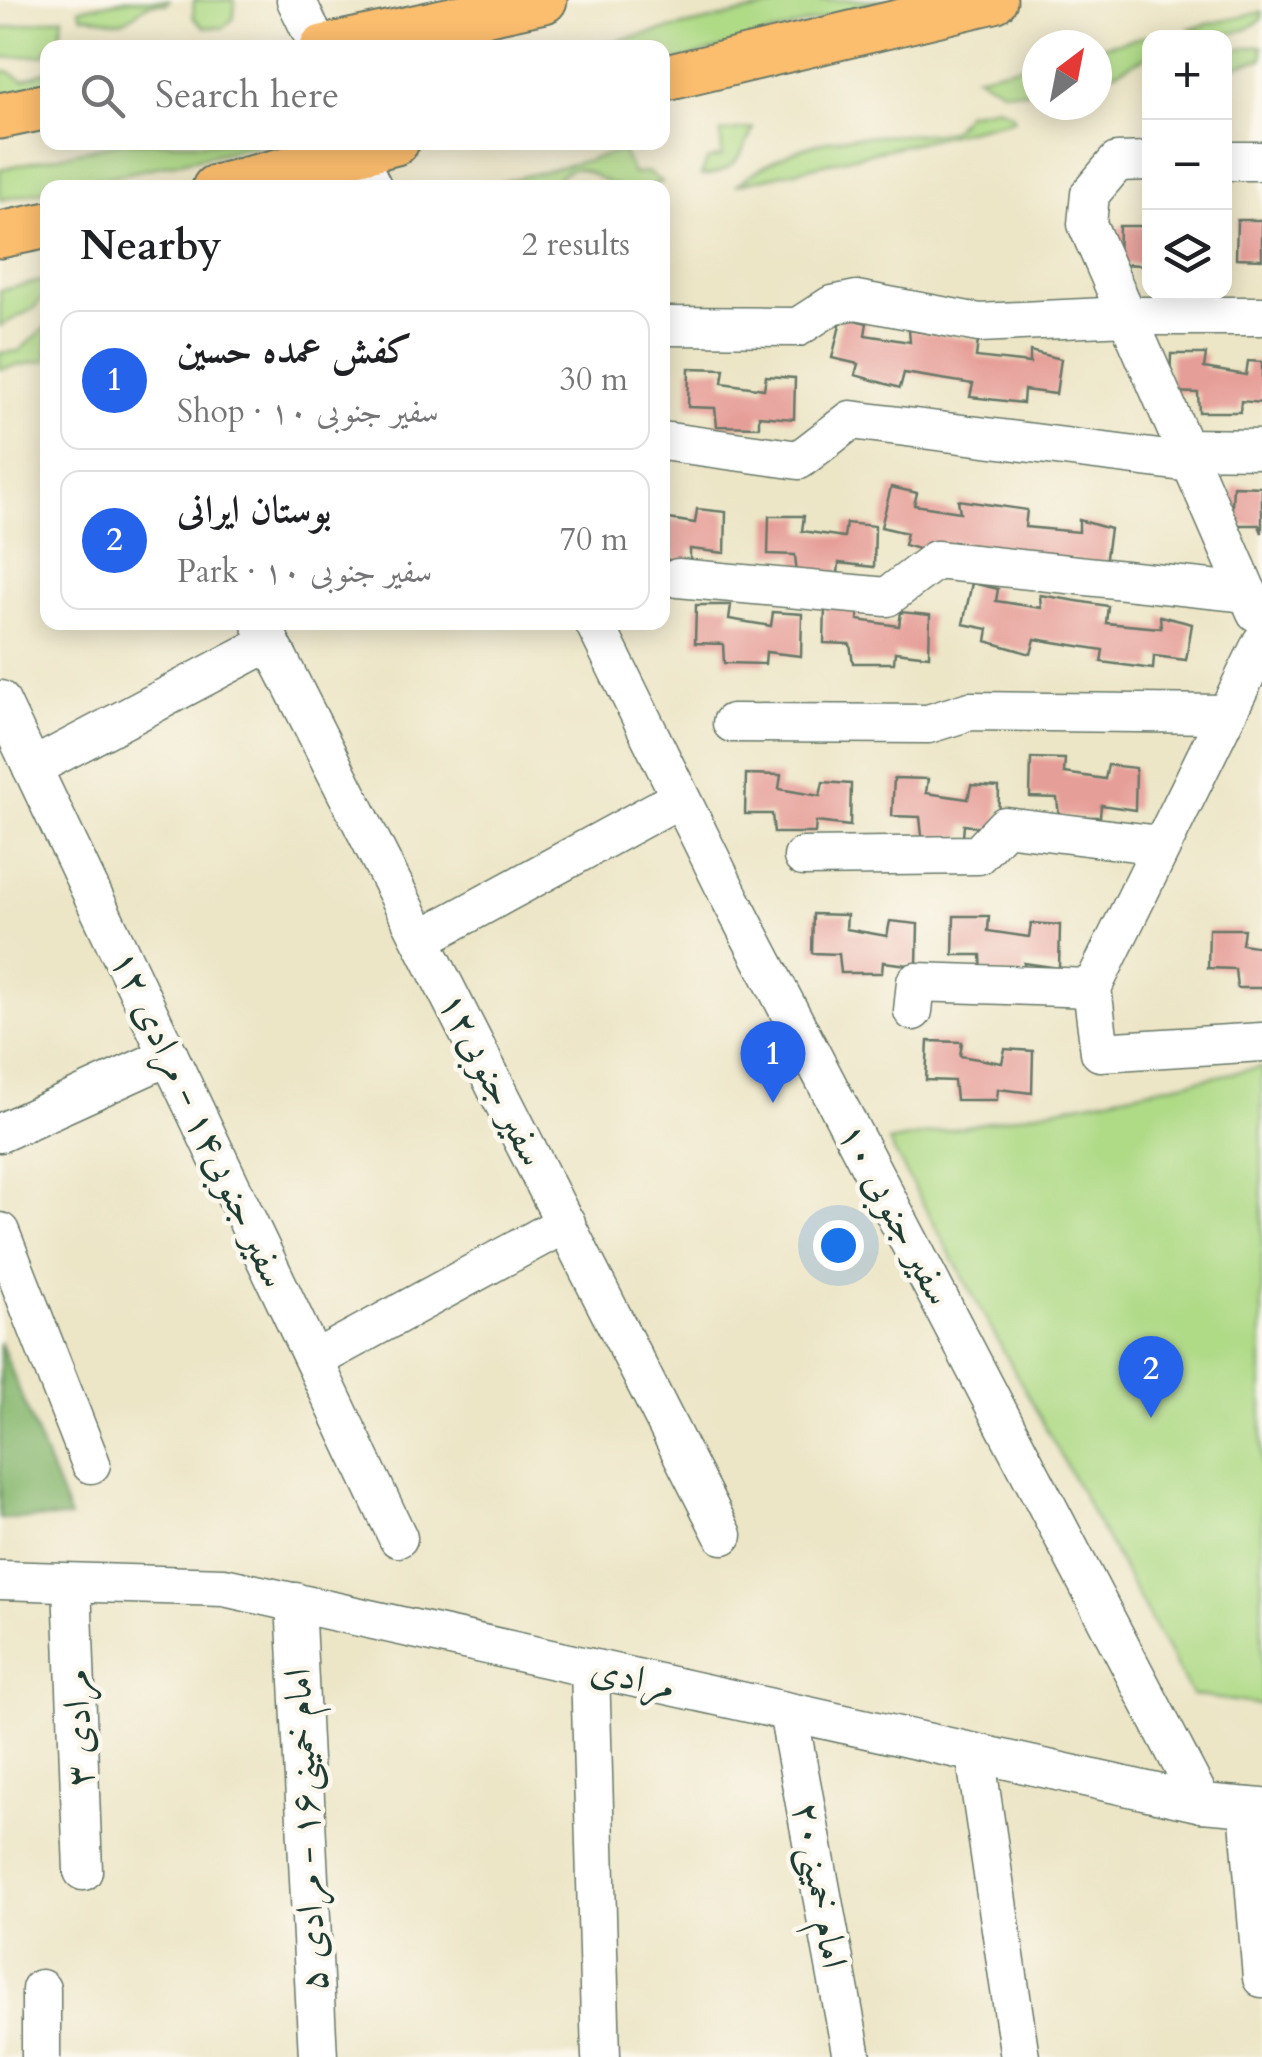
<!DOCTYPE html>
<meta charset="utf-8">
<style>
:root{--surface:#fff;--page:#f2f2f2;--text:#202124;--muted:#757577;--line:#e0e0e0;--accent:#2563eb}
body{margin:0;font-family:Cardo,Amiri,serif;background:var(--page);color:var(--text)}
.controls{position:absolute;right:30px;top:30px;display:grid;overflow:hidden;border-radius:20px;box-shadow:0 5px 25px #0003}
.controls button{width:90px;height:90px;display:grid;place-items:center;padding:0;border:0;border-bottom:2px solid var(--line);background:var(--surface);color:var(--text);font:50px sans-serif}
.compass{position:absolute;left:1022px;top:30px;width:90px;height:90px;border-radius:50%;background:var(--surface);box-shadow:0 5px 25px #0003;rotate:32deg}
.you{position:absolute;left:838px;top:1245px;width:35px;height:35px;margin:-25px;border:8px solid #fff;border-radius:50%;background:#1a73e8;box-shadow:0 0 0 15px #1a73e833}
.badge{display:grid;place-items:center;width:65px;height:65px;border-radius:50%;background:var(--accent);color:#fff;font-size:32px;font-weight:700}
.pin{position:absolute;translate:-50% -82px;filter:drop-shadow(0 2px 5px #0008)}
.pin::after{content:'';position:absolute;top:52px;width:35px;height:30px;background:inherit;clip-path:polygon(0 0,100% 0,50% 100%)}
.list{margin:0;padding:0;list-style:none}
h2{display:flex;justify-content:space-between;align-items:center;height:130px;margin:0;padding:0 40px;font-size:42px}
h2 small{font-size:32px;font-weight:400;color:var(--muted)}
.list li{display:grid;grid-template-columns:65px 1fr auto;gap:30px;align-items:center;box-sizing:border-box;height:140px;margin:0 20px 20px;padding:0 20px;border:2px solid var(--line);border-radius:20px}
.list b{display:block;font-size:38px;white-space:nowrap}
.list p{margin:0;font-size:32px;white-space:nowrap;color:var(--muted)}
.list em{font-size:32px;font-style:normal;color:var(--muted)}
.icon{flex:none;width:55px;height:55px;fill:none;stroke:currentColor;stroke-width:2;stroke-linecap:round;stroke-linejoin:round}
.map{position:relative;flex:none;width:1262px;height:2057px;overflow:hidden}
.search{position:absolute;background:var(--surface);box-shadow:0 5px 25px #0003;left:40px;top:40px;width:630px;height:110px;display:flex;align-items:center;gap:25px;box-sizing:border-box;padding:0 35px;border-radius:20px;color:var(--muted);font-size:38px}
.panel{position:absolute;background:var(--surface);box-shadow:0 5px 25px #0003;left:40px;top:180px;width:630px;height:450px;border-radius:20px}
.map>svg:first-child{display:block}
.green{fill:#afda86;stroke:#678c5d;stroke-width:2.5}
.forest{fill:#8bba73;stroke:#557c54;stroke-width:2.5}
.building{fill:#e69e98}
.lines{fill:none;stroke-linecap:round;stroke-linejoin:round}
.minor-casing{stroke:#677867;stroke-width:41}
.major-casing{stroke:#677867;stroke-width:49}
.minor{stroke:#fff;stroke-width:38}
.major{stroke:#fbbd6e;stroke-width:45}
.labels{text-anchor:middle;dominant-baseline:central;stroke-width:9;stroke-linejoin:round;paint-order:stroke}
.street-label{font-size:38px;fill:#1f3d34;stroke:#fbf7ec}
</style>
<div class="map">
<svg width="1262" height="2057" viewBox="0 0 1262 2057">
<rect width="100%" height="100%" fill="#fbf7ec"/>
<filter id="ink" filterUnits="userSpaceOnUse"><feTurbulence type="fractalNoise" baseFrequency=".01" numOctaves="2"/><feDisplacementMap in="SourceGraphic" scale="20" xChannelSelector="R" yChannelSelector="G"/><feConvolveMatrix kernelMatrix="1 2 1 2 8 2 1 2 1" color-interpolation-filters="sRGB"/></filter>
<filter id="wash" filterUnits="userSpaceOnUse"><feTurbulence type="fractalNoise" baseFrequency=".0048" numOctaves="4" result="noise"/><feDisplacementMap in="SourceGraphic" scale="40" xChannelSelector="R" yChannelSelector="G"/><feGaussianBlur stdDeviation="2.25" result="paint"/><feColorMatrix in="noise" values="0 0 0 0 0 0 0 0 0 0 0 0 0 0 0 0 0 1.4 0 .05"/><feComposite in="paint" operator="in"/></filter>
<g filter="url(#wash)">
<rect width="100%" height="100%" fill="#ece5c6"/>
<g class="green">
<path d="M125 0H169L166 4C137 0 143 15 123 21 115 24 95 16 82 16L79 9Z"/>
<path d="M194 0H234V18L223 28 203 27 193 17Z"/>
<path d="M803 0H886L663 65 662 48H583Z"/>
<path d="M1262 12V19C1239 37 1216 39 1190 28Z"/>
<path d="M63 17 60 37 48 48 45 55 0 58V29Z"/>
<path d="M1164 32 1161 37 1150 38 1149 55 1097 81V47Z"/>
<path d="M1262 46V59L1225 69V51Z"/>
<path d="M1037 62V92L1003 90 976 76Z"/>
<path d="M8 71 23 80 47 71V87L0 98V72Z"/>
<path d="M997 107 1012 114 1014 119 736 185C767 162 803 144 842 138 862 135 940 136 951 130 957 127 962 118 966 113Z"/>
<path d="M753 128C743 156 733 173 701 176L707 160 722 156 721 132Z"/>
<path d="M119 143V142L270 143 0 200V169Z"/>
<path d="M623 151 633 174 647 172 662 182C648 188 628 191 614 185 588 175 572 153 552 187H505L502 182Z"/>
<path d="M47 280V301L42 299 33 309 0 326V290Z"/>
<path d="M47 326V360L0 369V353L19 351Z"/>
<path d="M1262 1067V1705L1192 1695 889 1142Z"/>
</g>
<path class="forest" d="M0 1342 70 1518 0 1519Z"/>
<g id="blocks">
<g class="building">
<path d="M1237 220H1262V259L1236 258Z"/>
<path d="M1119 226H1150V285L1145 265 1118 264Z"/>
<path d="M842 317 867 323 865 335 910 342 909 330 978 341 976 357 1030 363V351L1061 359 1056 394 1024 390 1023 403 970 397 973 384 904 373 900 388 855 375 858 364 832 358Z"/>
<path d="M1171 354H1206L1204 368 1246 375 1248 361 1262 362V403L1241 401 1240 412H1199L1198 393 1170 392Z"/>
<path d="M689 368 724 369 722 383 764 389 766 376 795 378 794 419 759 416V427L717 426 715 408 688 407Z"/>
<path d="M1233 486 1262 487V533L1259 525H1231Z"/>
<path d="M891 487 917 493 914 505 960 512 958 500 1027 510 1025 527 1079 532V520L1110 529 1105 564 953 542 950 558 904 545 907 533 881 527Z"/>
<path d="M697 509 726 512 725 553 690 549V560H662V518L695 523Z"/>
<path d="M769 516H804L802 531 844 537 846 523 875 526 874 567 839 563 838 575 797 574 795 555 768 554Z"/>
<path d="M972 583 998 589 996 601 1041 608 1040 595 1108 606 1106 623 1161 628 1160 616 1192 624 1186 660 1154 656 1153 669 1101 662 1103 650 1035 639 1031 654 986 641 988 629 963 624Z"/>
<path d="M696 605H731L729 619 771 626 773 612 802 614 801 656 766 652 765 664 724 663 723 644 695 643Z"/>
<path d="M825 605 859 606 858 620 899 626 901 612 930 615 929 656 895 652 894 663H853L850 644 824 643Z"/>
<path d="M1031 758 1065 759 1064 773 1105 779 1108 765 1136 768 1135 810 1101 805 1100 817 1059 816 1057 798 1030 797Z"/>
<path d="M746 774 781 775 779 789 820 796 823 782 851 784 850 826 816 822 815 833H774L772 814H745Z"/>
<path d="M894 778 928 779 926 793 968 799 971 785 999 787 998 830 964 825 963 837 922 836 920 817 892 816Z"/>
<path d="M813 914 847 915 846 929 887 936 890 921 918 924 917 966 883 962 882 973H841L839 954 812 953Z"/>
<path d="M954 916H989L988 931 1029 937 1031 923 1060 925 1059 968 1024 963V975L982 974 981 955H953Z"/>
<path d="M1209 929H1244L1242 944 1262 947V988H1237L1235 969 1208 968Z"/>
<path d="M928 1041 962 1042 960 1056 1002 1063 1005 1049 1033 1051 1032 1093 998 1089 997 1100H956L954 1081 926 1080Z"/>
</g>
</g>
</g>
<g filter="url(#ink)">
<use href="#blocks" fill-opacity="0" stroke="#677867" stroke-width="2.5"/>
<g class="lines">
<g class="minor-casing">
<g id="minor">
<path d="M296 0 319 48"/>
<path d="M355 152 373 188"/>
<path d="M1150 161 1117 162 1090 194 1087 224 1256 612"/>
<path d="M1224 161H1262"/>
<path d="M662 326 798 327 832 305 856 300 979 323 1127 316H1262"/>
<path d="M662 441 799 460 851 420 1191 463"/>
<path d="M1184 448 1262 449"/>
<path d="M678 578 887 597 936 560 1248 593"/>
<path d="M260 622 723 1535"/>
<path d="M594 622 730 898 1202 1803"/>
<path d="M0 700 398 1538"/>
<path d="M732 723 928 724 970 711 1225 714"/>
<path d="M32 768 270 642"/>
<path d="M803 857 978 855 1005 826 1160 845"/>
<path d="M421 939 680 798"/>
<path d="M1092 988 1100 1052 1262 1042"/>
<path d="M913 1011 916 982 1092 988 1262 642"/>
<path d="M0 1133 169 1056"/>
<path d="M0 1232 91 1464"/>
<path d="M314 1360 566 1223"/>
<path d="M0 1580 224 1587 1202 1803 1262 1808"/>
<path d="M72 1584 83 1871"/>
<path d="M295 1602 318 2057"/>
<path d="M590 1668 601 2057"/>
<path d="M788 1712 852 2057"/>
<path d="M975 1753 1020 2057"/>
<path d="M1248 1807 1262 1978"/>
<path d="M41 1989V2057"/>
</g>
</g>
<g class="major-casing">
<g id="major">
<path d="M323 48 544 0"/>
<path d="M662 79 994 0"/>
<path d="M0 116 48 106"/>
<path d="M215 188 396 142"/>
<path d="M0 235 48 225"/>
</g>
</g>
<use href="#minor" class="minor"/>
<use href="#major" class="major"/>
</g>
</g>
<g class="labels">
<g class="street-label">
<text transform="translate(492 1079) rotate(63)">سفیر جنوبی۱۲</text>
<text transform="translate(199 1119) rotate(65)">سفیر جنوبی۱۴ - مرادی ۱۲</text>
<text transform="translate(895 1214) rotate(62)">سفیر جنوبی ۱۰</text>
<text transform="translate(633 1678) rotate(13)">مرادی</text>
<text transform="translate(78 1728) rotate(-92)">مرادی ۳</text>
<text transform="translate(306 1830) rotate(-93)">امام خمینی۱۶ - مرادی ۵</text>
<text transform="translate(820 1885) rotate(80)">امام خمینی۲۰</text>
</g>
</g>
</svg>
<div class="controls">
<button>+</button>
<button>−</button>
<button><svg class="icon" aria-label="layers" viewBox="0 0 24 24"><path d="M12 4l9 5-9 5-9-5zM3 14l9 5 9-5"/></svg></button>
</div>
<svg class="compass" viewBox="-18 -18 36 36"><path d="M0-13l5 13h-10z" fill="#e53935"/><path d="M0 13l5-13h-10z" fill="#757577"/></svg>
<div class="you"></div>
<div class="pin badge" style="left:773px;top:1103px">1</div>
<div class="pin badge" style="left:1151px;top:1418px">2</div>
<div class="search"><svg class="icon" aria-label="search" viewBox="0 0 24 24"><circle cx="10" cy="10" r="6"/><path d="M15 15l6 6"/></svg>Search here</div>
<section class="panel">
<h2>Nearby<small>2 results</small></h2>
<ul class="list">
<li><span class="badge">1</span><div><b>کفش عمده حسین</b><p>Shop · سفیر جنوبی ۱۰</p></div><em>30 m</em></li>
<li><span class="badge">2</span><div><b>بوستان ایرانی</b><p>Park · سفیر جنوبی ۱۰</p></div><em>70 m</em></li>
</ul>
</section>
</div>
